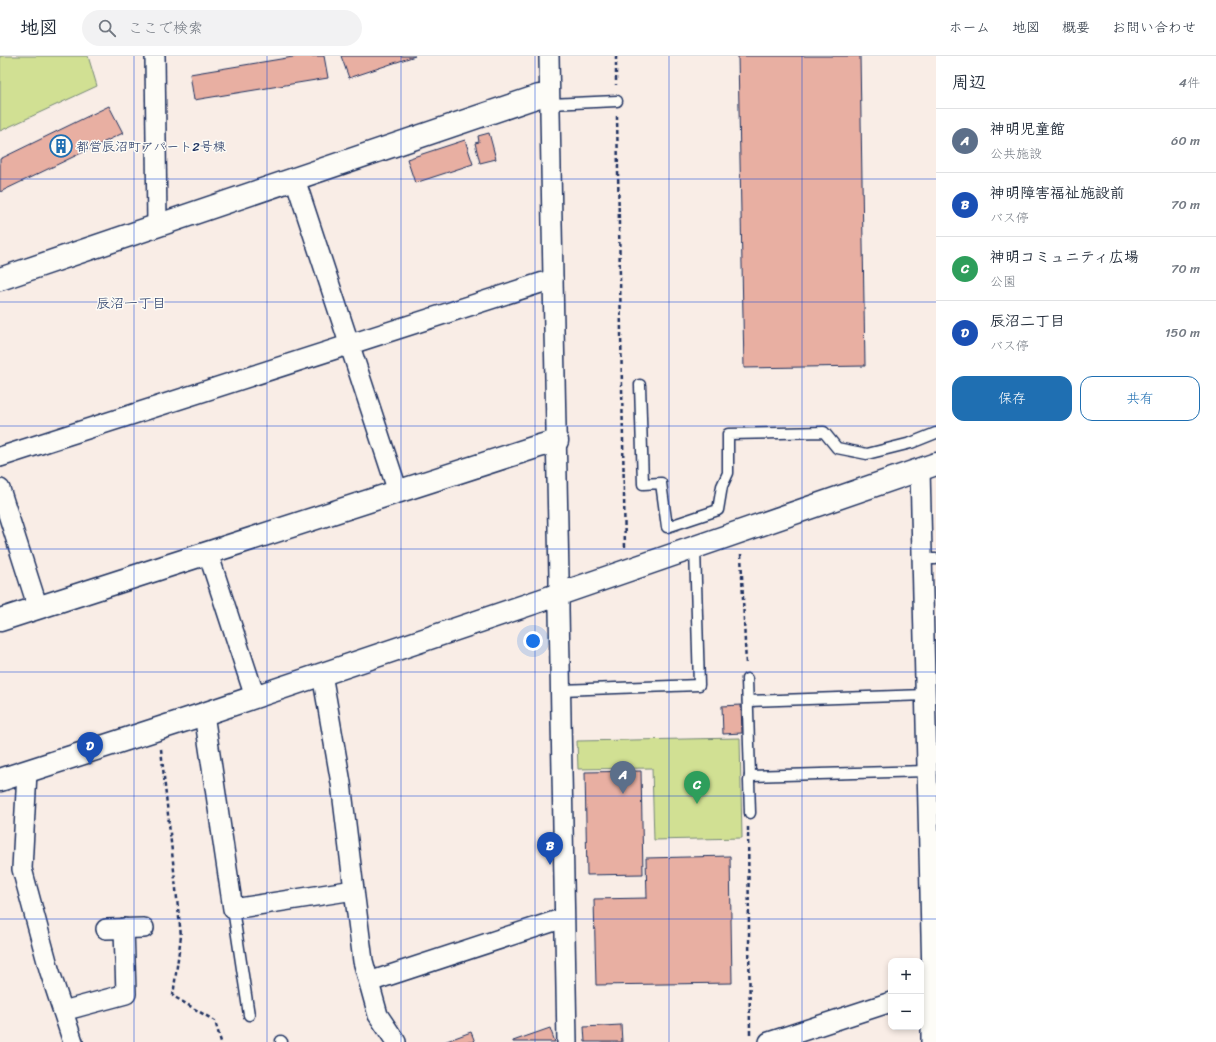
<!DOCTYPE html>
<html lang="ja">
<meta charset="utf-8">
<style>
:root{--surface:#fff;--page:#f2f2f3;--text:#1f2937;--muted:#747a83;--line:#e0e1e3;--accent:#1f6fb2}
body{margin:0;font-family:Sriracha,"Klee One",sans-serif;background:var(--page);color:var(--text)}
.controls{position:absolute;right:12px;bottom:12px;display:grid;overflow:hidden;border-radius:8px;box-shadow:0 2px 6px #0003}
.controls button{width:36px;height:36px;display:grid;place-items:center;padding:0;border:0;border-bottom:1px solid var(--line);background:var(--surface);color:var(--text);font:20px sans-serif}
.you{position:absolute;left:533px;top:585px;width:14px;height:14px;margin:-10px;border:3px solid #fff;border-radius:50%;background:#1a73e8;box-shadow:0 0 0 6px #1a73e833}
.badge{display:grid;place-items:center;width:26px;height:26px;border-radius:50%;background:var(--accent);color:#fff;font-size:13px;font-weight:700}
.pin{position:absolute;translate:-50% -33px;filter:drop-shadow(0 1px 2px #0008)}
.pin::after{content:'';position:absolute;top:21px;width:14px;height:12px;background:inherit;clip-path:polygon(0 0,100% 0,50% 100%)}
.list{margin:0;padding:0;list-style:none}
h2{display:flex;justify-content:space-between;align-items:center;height:52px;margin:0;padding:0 16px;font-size:17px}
h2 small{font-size:13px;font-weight:400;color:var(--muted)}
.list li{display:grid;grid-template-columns:26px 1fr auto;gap:12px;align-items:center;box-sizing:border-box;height:64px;padding:0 16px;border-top:1px solid var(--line)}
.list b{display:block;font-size:15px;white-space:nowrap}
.list p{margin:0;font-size:13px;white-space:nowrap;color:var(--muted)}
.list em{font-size:13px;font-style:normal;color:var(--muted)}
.actions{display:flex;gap:8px;padding:12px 16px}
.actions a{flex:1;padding:9px 0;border:1px solid var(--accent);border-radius:12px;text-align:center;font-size:14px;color:var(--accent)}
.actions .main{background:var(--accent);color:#fff}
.icon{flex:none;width:22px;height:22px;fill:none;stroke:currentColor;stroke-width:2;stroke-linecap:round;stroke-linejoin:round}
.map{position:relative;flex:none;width:936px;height:986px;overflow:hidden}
header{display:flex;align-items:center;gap:24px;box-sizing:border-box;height:56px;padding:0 20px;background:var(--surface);border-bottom:1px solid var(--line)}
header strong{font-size:19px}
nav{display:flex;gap:22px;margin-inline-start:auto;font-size:14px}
.search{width:280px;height:36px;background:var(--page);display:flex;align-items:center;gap:10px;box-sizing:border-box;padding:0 14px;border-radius:22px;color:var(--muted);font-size:15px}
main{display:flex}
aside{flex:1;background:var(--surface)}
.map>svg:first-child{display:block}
.green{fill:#d1e093;stroke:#768878}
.building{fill:#e8afa2;stroke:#1b2f5e}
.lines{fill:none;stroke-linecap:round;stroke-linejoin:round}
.service-casing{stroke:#1b2f5e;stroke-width:13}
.minor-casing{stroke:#1b2f5e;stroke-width:22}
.tertiary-casing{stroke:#1b2f5e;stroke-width:25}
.path{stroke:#1b2f5e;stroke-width:2.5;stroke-dasharray:4 3;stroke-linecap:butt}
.service{stroke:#fdfcf7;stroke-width:10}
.minor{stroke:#fdfcf7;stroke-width:19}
.tertiary{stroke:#fdfcf7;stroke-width:22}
.grid{fill:none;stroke:#1d4ed8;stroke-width:1;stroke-opacity:0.55}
.labels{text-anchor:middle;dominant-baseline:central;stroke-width:3;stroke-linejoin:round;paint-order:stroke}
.poi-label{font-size:13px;fill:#1b2f5e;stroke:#fdfcf7;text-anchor:start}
.neighbourhood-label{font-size:14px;fill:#1b2f5e;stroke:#fdfcf7}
</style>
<header>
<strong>地図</strong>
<div class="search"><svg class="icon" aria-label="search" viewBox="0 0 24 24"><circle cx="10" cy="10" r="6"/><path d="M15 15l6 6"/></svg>ここで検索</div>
<nav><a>ホーム</a><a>地図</a><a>概要</a><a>お問い合わせ</a></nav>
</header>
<main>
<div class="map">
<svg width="936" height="986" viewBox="0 0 936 986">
<rect width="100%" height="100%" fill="#f9ede6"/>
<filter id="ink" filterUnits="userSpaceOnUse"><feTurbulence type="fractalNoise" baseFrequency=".025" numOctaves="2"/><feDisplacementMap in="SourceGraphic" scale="8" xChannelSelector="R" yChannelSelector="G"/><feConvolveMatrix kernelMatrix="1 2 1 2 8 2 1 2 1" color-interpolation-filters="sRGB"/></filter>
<g filter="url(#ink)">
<g class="green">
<path d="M0 0H88L97 30 0 75Z"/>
<path d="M740 682 742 782 654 784 652 712 578 713 577 685Z"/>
</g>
<g class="building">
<path d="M299 0H324L328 22 194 44 190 18Z"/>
<path d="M341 0H415L349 22Z"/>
<path d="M738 0H860L865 310 744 312Z"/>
<path d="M109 50 123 77 0 136V103Z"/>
<path d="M489 77 496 103 480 107 475 87 479 86 478 80Z"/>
<path d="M465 84 473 108 415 127 407 103Z"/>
<path d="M741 649 742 677 723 678 722 650Z"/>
<path d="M641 715 643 818 587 819 585 716Z"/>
<path d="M730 800 732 927 596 929 594 843 647 842 646 802Z"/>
<path d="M621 969 622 986H585L584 971Z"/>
<path d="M550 972 555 986H513V985Z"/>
<path d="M471 976 475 986H444Z"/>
</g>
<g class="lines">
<g class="service-casing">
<g id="service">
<path d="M550 48 617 45"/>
<path d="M640 329 643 428 661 427 667 471 718 454 722 430 728 417V378L824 376 837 392 867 398 911 387 936 377"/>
<path d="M922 503H936"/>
<path d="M747 623 750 720 749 725 750 757"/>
<path d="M561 634 699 629 695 492"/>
<path d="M748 645 926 639"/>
<path d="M750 720 927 715"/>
<path d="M233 853 249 959"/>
<path d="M281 985 282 986"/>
</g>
</g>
<g class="minor-casing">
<g id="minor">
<path d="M155 0 157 169"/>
<path d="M549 0 553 223 559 521V554L567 986"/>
<path d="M295 123 398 436"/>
<path d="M0 401 553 223"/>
<path d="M920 413 932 921 931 945V986"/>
<path d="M0 433 38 552"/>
<path d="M208 497 255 641"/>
<path d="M322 618 341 727 354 834 363 905 378 959 396 986"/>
<path d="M204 658 233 853 354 834"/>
<path d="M27 716 22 813 49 913 73 986"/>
<path d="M106 873 144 872"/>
<path d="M369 926 564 862"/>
<path d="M63 955 126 938 124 872"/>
<path d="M769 986 891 946"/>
</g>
</g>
<g class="tertiary-casing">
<g id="tertiary">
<path d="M0 223 539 40"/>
<path d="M0 564 536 391 557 385"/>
<path d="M0 724 204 658 542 544 936 408"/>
</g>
</g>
<g class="path">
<path d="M616 0V29"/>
<path d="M617 60 625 493"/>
<path d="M741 498 746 609"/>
<path d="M161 693 181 880 173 940 215 965 221 986"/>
<path d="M748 771 750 978"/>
</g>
<use href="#service" class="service"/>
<use href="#minor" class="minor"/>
<use href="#tertiary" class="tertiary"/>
</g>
</g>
<path class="grid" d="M134 0V986M267 0V986M401 0V986M535 0V986M669 0V986M802 0V986M0 123H936M0 246H936M0 370H936M0 493H936M0 616H936M0 740H936M0 863H936"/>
<defs>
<g id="building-ring" transform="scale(1.15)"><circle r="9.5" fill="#fdfcf7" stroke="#1f6fb2" stroke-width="1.5"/><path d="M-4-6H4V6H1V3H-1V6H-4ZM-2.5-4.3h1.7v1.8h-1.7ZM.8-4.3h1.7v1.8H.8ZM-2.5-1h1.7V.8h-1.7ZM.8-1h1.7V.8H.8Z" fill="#1f6fb2"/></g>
</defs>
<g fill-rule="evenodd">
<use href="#building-ring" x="61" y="90"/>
</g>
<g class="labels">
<g class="poi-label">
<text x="76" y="90">都営辰沼町アパート2号棟</text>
</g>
<g class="neighbourhood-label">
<text x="131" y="247">辰沼一丁目</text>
</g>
</g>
</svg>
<div class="controls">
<button>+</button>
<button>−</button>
</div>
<div class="you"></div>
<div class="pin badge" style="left:623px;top:738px;background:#5c6f8a">A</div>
<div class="pin badge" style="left:550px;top:809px;background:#1a4fb4">B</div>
<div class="pin badge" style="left:697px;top:748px;background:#2e9e5b">C</div>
<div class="pin badge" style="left:90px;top:709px;background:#1a4fb4">D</div>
</div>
<aside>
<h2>周辺<small>4件</small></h2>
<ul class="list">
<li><span class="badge" style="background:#5c6f8a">A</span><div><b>神明児童館</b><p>公共施設</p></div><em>60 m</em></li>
<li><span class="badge" style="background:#1a4fb4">B</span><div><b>神明障害福祉施設前</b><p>バス停</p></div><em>70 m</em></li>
<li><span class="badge" style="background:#2e9e5b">C</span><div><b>神明コミュニティ広場</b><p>公園</p></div><em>70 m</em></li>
<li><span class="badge" style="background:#1a4fb4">D</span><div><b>辰沼二丁目</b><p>バス停</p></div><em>150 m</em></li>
</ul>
<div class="actions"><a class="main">保存</a><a>共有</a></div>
</aside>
</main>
